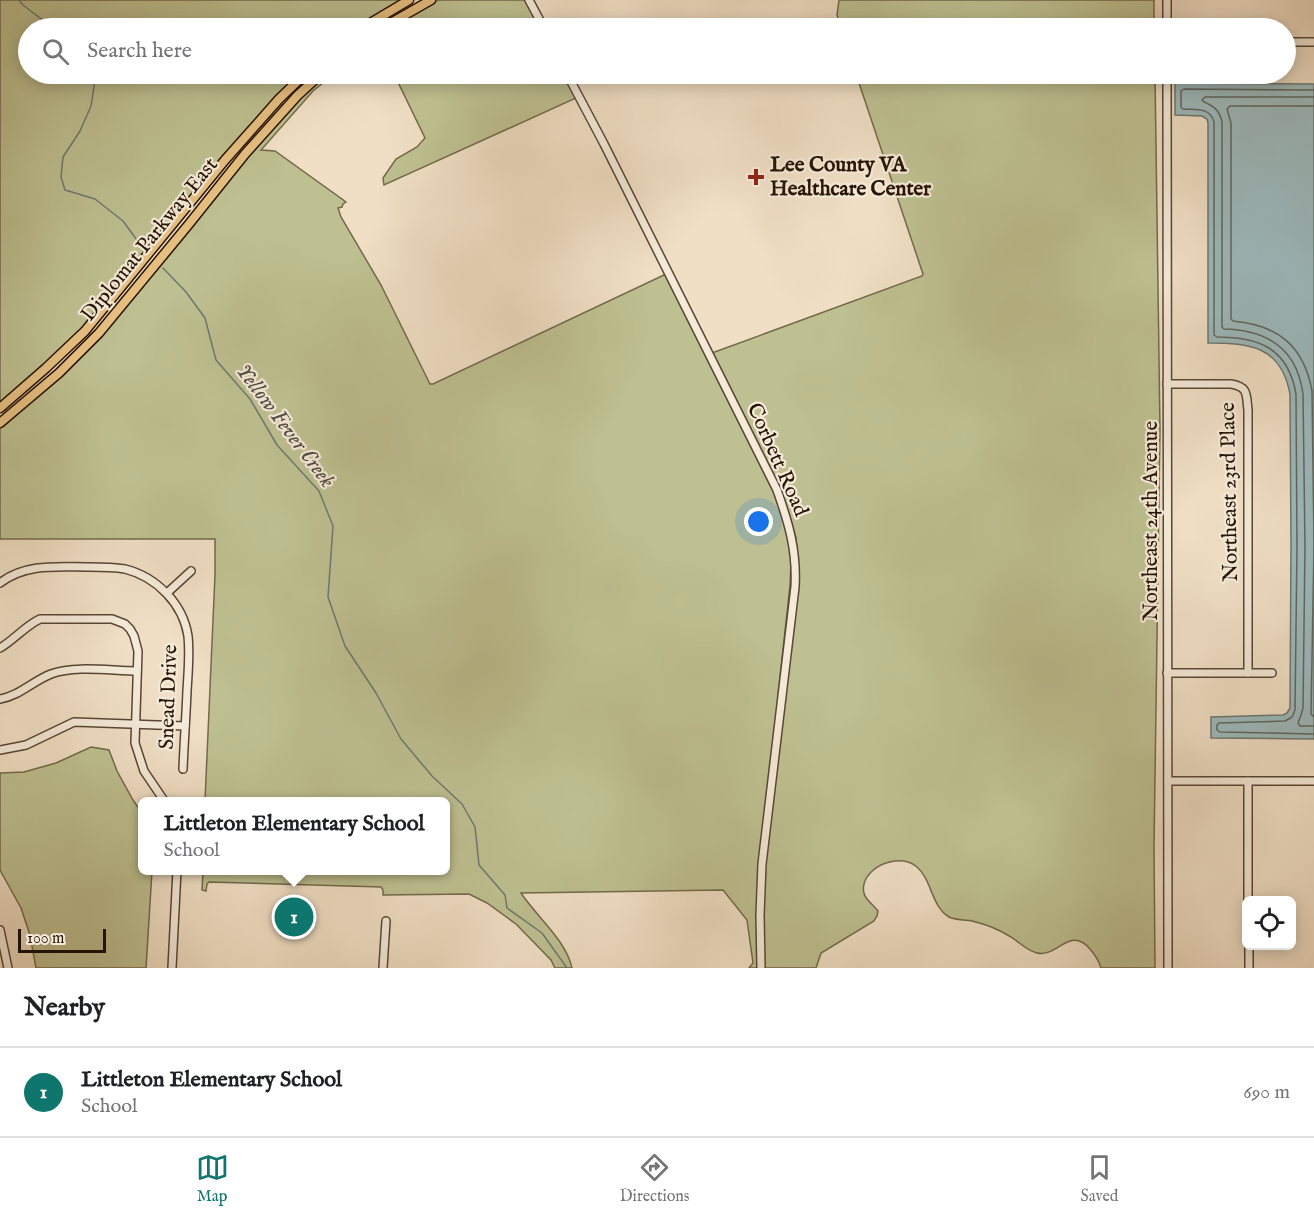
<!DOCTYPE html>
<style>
:root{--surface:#fff;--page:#f6f6f6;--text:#202124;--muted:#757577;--line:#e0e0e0;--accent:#0f766e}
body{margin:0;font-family:"IM FELL English",serif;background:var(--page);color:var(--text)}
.controls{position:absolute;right:18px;bottom:18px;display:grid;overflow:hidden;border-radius:9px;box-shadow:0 3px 15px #0003}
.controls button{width:54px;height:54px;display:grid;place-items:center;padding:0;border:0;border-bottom:2px solid var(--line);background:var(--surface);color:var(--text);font:30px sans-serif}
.scale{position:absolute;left:18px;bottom:15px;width:88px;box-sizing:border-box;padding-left:6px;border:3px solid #261403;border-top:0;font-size:16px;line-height:21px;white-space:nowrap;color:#261403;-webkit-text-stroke:4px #f5ead9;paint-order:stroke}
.you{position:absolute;left:759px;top:522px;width:21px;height:21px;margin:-15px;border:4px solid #fff;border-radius:50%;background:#1a73e8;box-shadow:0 0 0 9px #1a73e833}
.badge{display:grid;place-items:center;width:39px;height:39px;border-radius:50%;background:var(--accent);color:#fff;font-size:20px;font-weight:700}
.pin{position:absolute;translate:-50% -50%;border:3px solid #fff;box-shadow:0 2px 6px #0006}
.popup{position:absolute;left:138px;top:797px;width:312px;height:78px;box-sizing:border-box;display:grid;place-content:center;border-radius:9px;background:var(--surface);filter:drop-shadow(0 2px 4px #0005);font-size:20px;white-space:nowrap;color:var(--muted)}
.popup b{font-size:22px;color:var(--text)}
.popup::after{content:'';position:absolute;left:50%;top:100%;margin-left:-12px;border:12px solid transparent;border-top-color:var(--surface)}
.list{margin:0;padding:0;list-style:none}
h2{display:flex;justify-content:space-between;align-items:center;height:78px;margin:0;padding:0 24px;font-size:26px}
h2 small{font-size:20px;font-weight:400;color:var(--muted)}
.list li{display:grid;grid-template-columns:39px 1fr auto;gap:18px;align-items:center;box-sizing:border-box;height:90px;padding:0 24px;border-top:2px solid var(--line)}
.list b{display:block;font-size:22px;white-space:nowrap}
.list p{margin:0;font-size:20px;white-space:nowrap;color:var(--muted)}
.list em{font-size:20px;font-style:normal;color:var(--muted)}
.icon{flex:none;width:33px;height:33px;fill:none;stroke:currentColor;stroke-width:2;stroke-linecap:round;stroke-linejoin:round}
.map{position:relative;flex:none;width:1314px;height:968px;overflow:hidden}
.search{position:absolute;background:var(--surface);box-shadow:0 3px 15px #0003;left:18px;right:18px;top:18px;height:66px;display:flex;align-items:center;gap:15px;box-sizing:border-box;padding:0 21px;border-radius:33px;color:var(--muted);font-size:22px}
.sheet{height:168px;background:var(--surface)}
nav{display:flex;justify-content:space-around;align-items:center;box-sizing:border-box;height:84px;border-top:2px solid var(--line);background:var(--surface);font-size:16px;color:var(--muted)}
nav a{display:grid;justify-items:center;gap:3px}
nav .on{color:var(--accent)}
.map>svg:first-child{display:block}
.green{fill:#bec091;stroke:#726a4a;stroke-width:1.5}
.water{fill:#9dbabd;stroke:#6d7873;stroke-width:1.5}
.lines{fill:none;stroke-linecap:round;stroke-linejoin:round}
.shore{stroke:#626760;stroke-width:1.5}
.stream{stroke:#6d7873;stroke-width:1.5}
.minor-casing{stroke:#584734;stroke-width:10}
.major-casing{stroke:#261403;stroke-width:11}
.minor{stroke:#f5ead9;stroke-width:7}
.major{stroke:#e8c082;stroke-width:8}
.poi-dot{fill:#8f2418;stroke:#f5ead9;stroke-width:2}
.labels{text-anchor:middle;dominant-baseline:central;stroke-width:4.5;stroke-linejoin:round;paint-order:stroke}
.poi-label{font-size:21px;font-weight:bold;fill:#261403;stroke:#f5ead9;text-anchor:start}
.street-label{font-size:21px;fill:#261403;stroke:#f5ead9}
.water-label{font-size:22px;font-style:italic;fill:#504e44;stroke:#f5ead9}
</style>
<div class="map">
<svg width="1314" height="968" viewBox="0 0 1314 968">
<rect width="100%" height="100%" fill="#f0dfc5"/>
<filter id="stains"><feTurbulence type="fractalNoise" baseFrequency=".00333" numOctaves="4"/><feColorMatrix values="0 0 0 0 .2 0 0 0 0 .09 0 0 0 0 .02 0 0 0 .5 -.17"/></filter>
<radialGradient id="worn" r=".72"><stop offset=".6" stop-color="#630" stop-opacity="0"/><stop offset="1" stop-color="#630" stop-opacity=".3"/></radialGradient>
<g class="green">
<path d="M0 0H403L356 28H28V74H301L95 315 70 342 0 404Z"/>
<path d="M438 0H525L540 28H389Z"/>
<path d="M839 0H1154V28H841L837 15Z"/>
<path d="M326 74H334L313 91 261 150 275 151 346 202 343 204 342 207 338 208 341 217 381 285 430 384H433L666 274 774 491 789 539 791 562 790 585 778 696H779L759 864 758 968H749L753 963 747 920 723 890 521 893C536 916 566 940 572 968H555L551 960 516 924 487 903 469 894 383 895V890L381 887 209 882 207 884 206 891 202 890 203 871 446 870V802L205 801 215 575V539H0V427L61 376 224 183 299 99Z"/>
<path d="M394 74H564L576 98 384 185 383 178 396 159 417 147 425 138Z"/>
<path d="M856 74H1155L1160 430 1154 847 1155 968H1101C1099 960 1095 955 1090 949 1070 925 1057 958 1037 953 1028 951 1021 944 1014 939 1009 936 1003 932 998 930 990 926 980 923 972 921 965 920 955 920 949 917 931 906 932 880 917 867 902 853 869 864 864 884 861 898 870 901 878 911L877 916 874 921 821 953 816 968H764L763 915 765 864 795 619 798 588V563L796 538 788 510 780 489 712 353 922 276 923 274Z"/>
<path d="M91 747 109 750 117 771 133 800 142 813V870L152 871 146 968H36L30 935 21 908 0 870V773L24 772 56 763Z"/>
</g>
<path class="water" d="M1175 83 1314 84V739L1211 738V717L1283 715 1287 713 1290 708 1291 546 1290 394C1281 346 1250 343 1208 343V123L1207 119 1202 116 1175 115Z"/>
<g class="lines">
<g class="shore">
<path d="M1314 90 1184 89 1181 91V107L1183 109C1196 110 1210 107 1214 122V335L1217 337C1259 337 1288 348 1296 394L1297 546 1295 710 1292 717 1285 721 1219 723 1217 725V730L1220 732 1314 734"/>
<path d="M1314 97H1205L1202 100 1204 102C1214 106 1220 111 1222 122V327L1224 329C1268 330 1297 349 1303 394L1305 546 1303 708 1301 715 1298 723 1300 726H1314"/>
<path d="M1314 106H1230L1227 109 1231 123V319L1233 321C1278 325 1304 346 1312 391L1314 546 1311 714 1314 717"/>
</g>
<g class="stream">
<path d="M19 0 23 5 53 28"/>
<path d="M96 74 91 106 80 131 63 157 61 177 65 190 95 199 123 221 142 247"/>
<path d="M163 268 186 292 205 318 216 360 250 399 277 445 319 491 333 526 328 597 345 646 376 693 401 739 432 776 462 804 475 827 479 865 505 895 507 908 542 933 567 968"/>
</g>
<g class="minor-casing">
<g id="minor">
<path d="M529 0 544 28"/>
<path d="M1167 0V28"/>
<path d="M1286 42H1314"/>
<path d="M567 74 604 144 777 490C789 524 797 551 795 587L762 864 760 915 761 968"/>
<path d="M1167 74 1168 968"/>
<path d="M1167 384H1231C1249 387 1246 395 1248 410V673"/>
<path d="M0 583C26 563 58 567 89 567 101 567 113 567 125 569 157 577 183 604 188 636 190 654 188 673 187 691 186 717 184 743 183 769"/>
<path d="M167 593 191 571"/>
<path d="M0 648C14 640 25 626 40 619H112L125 624 130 629 134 636 138 651 135 743 144 771 165 802"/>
<path d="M1167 673H1272"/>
<path d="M0 699C19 696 33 681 51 674 76 665 111 671 137 671"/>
<path d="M0 750 26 745 74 722 185 726"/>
<path d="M1168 781H1314"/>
<path d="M1248 781V900"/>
<path d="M0 930 8 968"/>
<path d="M1249 946V968"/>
<path d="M172 968 177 870"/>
<path d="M383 968 386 921"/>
</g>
</g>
<g class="major-casing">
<g id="major">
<path d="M362 28 409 0"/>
<path d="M382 28 431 0"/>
<path d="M0 408 46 368 85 331 225 160 279 99 305 74"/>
<path d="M0 423 59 373 99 333 189 224 245 154 297 96 321 74"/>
</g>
</g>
<use href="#minor" class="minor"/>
<use href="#major" class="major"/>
</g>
<path class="poi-dot" d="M753 168h6v6h6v6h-6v6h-6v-6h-6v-6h6z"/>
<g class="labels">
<g class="poi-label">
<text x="770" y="165">Lee County VA<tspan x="770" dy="24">Healthcare Center</tspan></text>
</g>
<g class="street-label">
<text transform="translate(150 240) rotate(-51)">Diplomat Parkway East</text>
<text transform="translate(777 460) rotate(66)">Corbett Road</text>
<text transform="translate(1230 492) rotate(-91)">Northeast 23rd Place</text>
<text transform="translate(1151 521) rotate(-90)">Northeast 24th Avenue</text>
<text transform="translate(169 697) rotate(-88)">Snead Drive</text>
</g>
<g class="water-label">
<text transform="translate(285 426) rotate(53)">Yellow Fever Creek</text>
</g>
</g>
<rect width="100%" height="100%" filter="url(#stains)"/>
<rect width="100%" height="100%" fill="url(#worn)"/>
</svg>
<div class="controls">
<button><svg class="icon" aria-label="locate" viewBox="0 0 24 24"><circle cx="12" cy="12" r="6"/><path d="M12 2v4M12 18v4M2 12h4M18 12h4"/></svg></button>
</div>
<div class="scale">100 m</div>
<div class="you"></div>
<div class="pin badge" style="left:294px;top:917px">1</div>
<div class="popup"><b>Littleton Elementary School</b>School</div>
<div class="search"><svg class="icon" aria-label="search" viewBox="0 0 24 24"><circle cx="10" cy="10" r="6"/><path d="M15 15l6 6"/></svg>Search here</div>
</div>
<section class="sheet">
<h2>Nearby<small></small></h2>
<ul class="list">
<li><span class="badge">1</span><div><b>Littleton Elementary School</b><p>School</p></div><em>690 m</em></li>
</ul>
</section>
<nav>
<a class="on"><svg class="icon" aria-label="map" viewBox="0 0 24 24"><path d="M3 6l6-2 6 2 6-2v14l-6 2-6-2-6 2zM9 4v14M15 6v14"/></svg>Map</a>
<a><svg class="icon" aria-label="directions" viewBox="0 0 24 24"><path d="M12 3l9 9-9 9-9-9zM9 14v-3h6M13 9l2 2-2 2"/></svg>Directions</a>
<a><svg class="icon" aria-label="saved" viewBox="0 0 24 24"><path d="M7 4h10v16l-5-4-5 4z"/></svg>Saved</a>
</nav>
